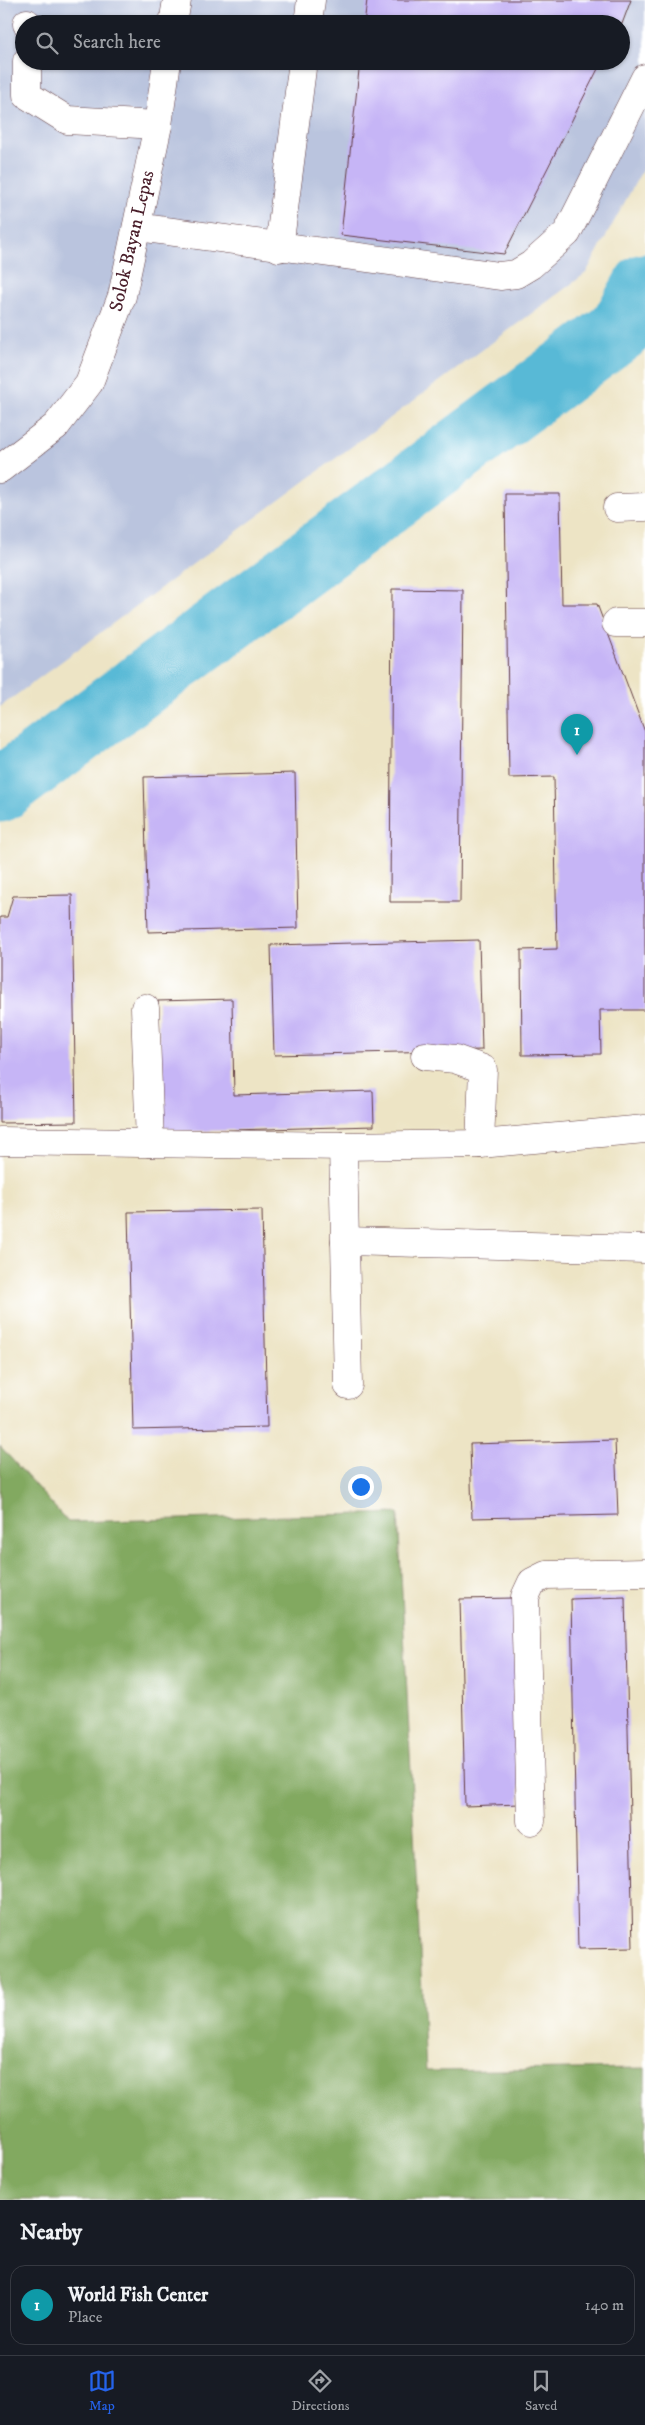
<!DOCTYPE html>
<style>
:root{--surface:#171b24;--page:#242831;--text:#f1f3f6;--muted:#9ea1a6;--line:#363941;--accent:#2563eb}
body{margin:0;font-family:"IM FELL DW Pica",serif;background:var(--page);color:var(--text)}
.you{position:absolute;left:360px;top:1486px;width:18px;height:18px;margin:-12px;border:4px solid #fff;border-radius:50%;background:#1a73e8;box-shadow:0 0 0 8px #1a73e833}
.badge{display:grid;place-items:center;width:32px;height:32px;border-radius:50%;background:var(--accent);color:#fff;font-size:16px;font-weight:700}
.pin{position:absolute;translate:-50% -41px;filter:drop-shadow(0 1px 2px #0008)}
.pin::after{content:'';position:absolute;top:26px;width:18px;height:15px;background:inherit;clip-path:polygon(0 0,100% 0,50% 100%)}
.list{margin:0;padding:0;list-style:none}
h2{display:flex;justify-content:space-between;align-items:center;height:65px;margin:0;padding:0 20px;font-size:21px}
h2 small{font-size:16px;font-weight:400;color:var(--muted)}
.list li{display:grid;grid-template-columns:32px 1fr auto;gap:15px;align-items:center;box-sizing:border-box;height:80px;margin:0 10px 10px;padding:0 10px;border:1px solid var(--line);border-radius:15px}
.list b{display:block;font-size:19px;white-space:nowrap}
.list p{margin:0;font-size:16px;white-space:nowrap;color:var(--muted)}
.list em{font-size:16px;font-style:normal;color:var(--muted)}
.icon{flex:none;width:28px;height:28px;fill:none;stroke:currentColor;stroke-width:2;stroke-linecap:round;stroke-linejoin:round}
.map{position:relative;flex:none;width:645px;height:2200px;overflow:hidden}
.search{position:absolute;background:var(--surface);box-shadow:0 1px 4px #0004;left:15px;right:15px;top:15px;height:55px;display:flex;align-items:center;gap:12px;box-sizing:border-box;padding:0 18px;border-radius:28px;color:var(--muted);font-size:19px}
.sheet{height:155px;background:var(--surface)}
nav{display:flex;justify-content:space-around;align-items:center;box-sizing:border-box;height:70px;border-top:1px solid var(--line);background:var(--surface);font-size:14px;color:var(--muted)}
nav a{display:grid;justify-items:center;gap:2px}
nav .on{color:var(--accent)}
.map>svg:first-child{display:block}
.industrial{fill:#bac4de;fill-rule:evenodd}
.forest{fill:#82a960;stroke:#666446}
.lines{fill:none;stroke-linecap:round;stroke-linejoin:round}
.river{stroke:#58b9d6;stroke-width:65}
.building{fill:#c6b5f6}
.minor-casing{stroke:#623d42;stroke-width:29}
.minor{stroke:#fff;stroke-width:28}
.labels{text-anchor:middle;dominant-baseline:central;stroke-width:4;stroke-linejoin:round;paint-order:stroke}
.street-label{font-size:19px;fill:#4a1f2b;stroke:#fff}
</style>
<div class="map">
<svg width="645" height="2200" viewBox="0 0 645 2200">
<rect width="100%" height="100%" fill="#fff"/>
<filter id="ink" filterUnits="userSpaceOnUse"><feTurbulence type="fractalNoise" baseFrequency=".02" numOctaves="2"/><feDisplacementMap in="SourceGraphic" scale="10" xChannelSelector="R" yChannelSelector="G"/><feConvolveMatrix kernelMatrix="1 2 1 2 8 2 1 2 1" color-interpolation-filters="sRGB"/></filter>
<filter id="wash" filterUnits="userSpaceOnUse"><feTurbulence type="fractalNoise" baseFrequency=".0096" numOctaves="4" result="noise"/><feDisplacementMap in="SourceGraphic" scale="20" xChannelSelector="R" yChannelSelector="G"/><feGaussianBlur stdDeviation="1.12" result="paint"/><feColorMatrix in="noise" values="0 0 0 0 0 0 0 0 0 0 0 0 0 0 0 0 0 1.4 0 .05"/><feComposite in="paint" operator="in"/></filter>
<g filter="url(#wash)">
<rect width="100%" height="100%" fill="#ede4c5"/>
<path class="industrial" d="M0 0H645V165L586 273 0 707ZM24 24H621V61H24Z"/>
<path class="forest" d="M0 1446 68 1522 398 1513 426 2071 645 2068V2200H0Z"/>
<g class="lines">
<path class="river" d="M0 790 621 329 645 286"/>
</g>
<g id="blocks">
<g class="building">
<path d="M367 0H631L622 24H364Z"/>
<path d="M360 61H602L504 254 341 235Z"/>
<path d="M505 494H560L562 604H597L645 732V1010H600L601 1054 522 1055 521 950 557 949 554 777 509 778Z"/>
<path d="M392 589 463 590 460 902H390Z"/>
<path d="M295 773 298 928 148 932 144 777Z"/>
<path d="M72 895 76 1122 0 1123V917H7L13 896Z"/>
<path d="M479 940 482 1050 274 1055 271 945Z"/>
<path d="M232 999 234 1095 373 1091 374 1126 161 1132 158 1001Z"/>
<path d="M262 1210 267 1427 133 1430 128 1212Z"/>
<path d="M615 1440 618 1515 472 1518 470 1444Z"/>
<path d="M625 1597 633 1948 578 1949 571 1599Z"/>
<path d="M514 1598 520 1804 465 1806 460 1599Z"/>
</g>
</g>
</g>
<g filter="url(#ink)">
<use href="#blocks" fill-opacity="0" stroke="#623d42" stroke-width="1"/>
<g class="lines">
<g class="minor-casing">
<g id="minor">
<path d="M27 24V23"/>
<path d="M173 24 177 0"/>
<path d="M308 24 311 0"/>
<path d="M27 61V95L67 120 158 125"/>
<path d="M137 227 500 276 516 274 531 265 567 233 645 78"/>
<path d="M279 248 303 61"/>
<path d="M0 469 56 426 89 383 122 296 158 125 167 61"/>
<path d="M617 508 645 507"/>
<path d="M616 623H645"/>
<path d="M145 1008 150 1143"/>
<path d="M425 1056 455 1059 483 1069 480 1144"/>
<path d="M0 1141 343 1146 480 1144 645 1129"/>
<path d="M343 1146 348 1385"/>
<path d="M345 1241 645 1249"/>
<path d="M531 1821 525 1597 532 1582 546 1575 645 1573"/>
</g>
</g>
<use href="#minor" class="minor"/>
</g>
</g>
<g class="labels">
<g class="street-label">
<text transform="translate(132 241) rotate(-77)">Solok Bayan Lepas</text>
</g>
</g>
</svg>
<div class="you"></div>
<div class="pin badge" style="left:577px;top:755px;background:#0f9aa8">1</div>
<div class="search"><svg class="icon" aria-label="search" viewBox="0 0 24 24"><circle cx="10" cy="10" r="6"/><path d="M15 15l6 6"/></svg>Search here</div>
</div>
<section class="sheet">
<h2>Nearby<small></small></h2>
<ul class="list">
<li><span class="badge" style="background:#0f9aa8">1</span><div><b>World Fish Center</b><p>Place</p></div><em>140 m</em></li>
</ul>
</section>
<nav>
<a class="on"><svg class="icon" aria-label="map" viewBox="0 0 24 24"><path d="M3 6l6-2 6 2 6-2v14l-6 2-6-2-6 2zM9 4v14M15 6v14"/></svg>Map</a>
<a><svg class="icon" aria-label="directions" viewBox="0 0 24 24"><path d="M12 3l9 9-9 9-9-9zM9 14v-3h6M13 9l2 2-2 2"/></svg>Directions</a>
<a><svg class="icon" aria-label="saved" viewBox="0 0 24 24"><path d="M7 4h10v16l-5-4-5 4z"/></svg>Saved</a>
</nav>
